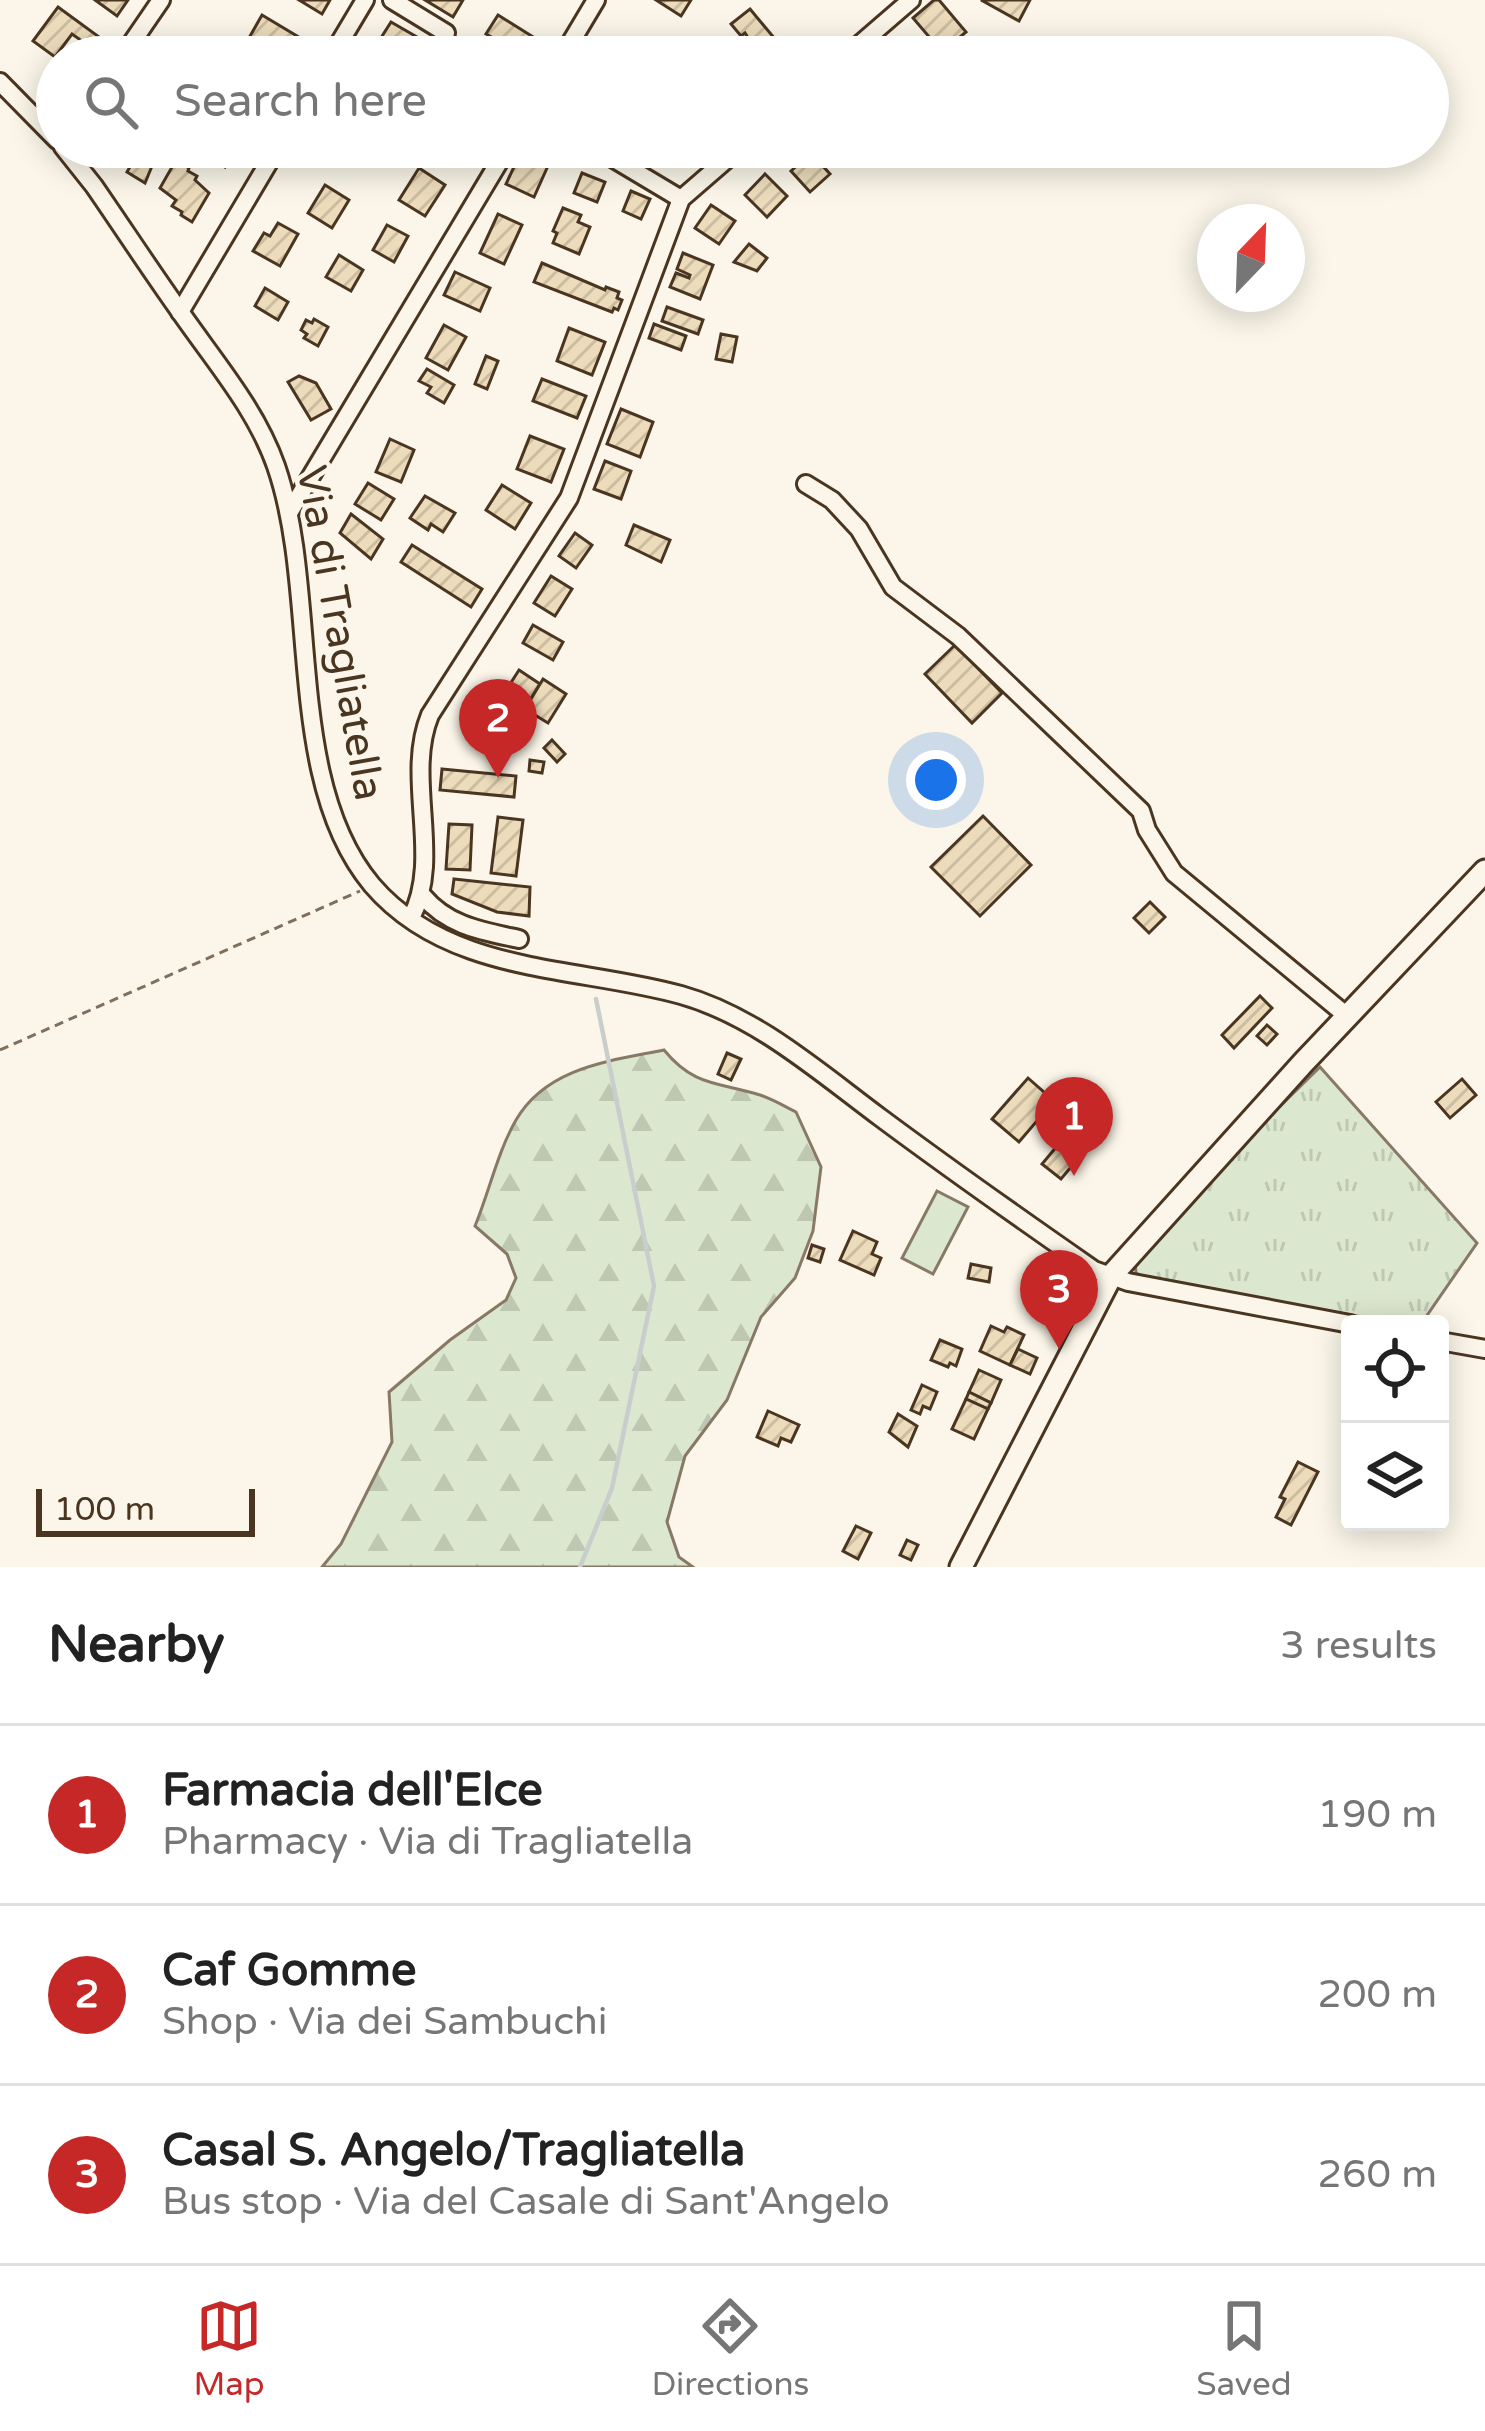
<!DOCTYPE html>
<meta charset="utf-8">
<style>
:root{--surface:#fff;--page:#f6f6f6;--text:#222;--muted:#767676;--line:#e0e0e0;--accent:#c62828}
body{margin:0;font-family:"Varela Round",sans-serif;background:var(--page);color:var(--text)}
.controls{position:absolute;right:36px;bottom:36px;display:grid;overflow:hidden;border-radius:12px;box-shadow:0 6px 30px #0003}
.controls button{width:108px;height:108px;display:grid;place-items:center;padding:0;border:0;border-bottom:3px solid var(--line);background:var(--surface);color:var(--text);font:60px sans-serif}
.compass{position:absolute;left:1197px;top:204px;width:108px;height:108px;border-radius:50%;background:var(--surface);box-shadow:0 6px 30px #0003;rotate:23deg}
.scale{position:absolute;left:36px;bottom:30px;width:219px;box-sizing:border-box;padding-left:12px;border:6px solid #4a3520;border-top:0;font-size:33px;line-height:42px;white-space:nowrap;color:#4a3520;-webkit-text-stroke:9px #fbf6e9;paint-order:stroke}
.you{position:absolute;left:936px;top:780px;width:42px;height:42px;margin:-30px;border:9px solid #fff;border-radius:50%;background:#1a73e8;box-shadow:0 0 0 18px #1a73e833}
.badge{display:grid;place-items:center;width:78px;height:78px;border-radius:50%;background:var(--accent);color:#fff;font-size:39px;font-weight:700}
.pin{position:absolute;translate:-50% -99px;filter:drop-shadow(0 3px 6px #0008)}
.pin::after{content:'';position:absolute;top:63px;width:42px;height:36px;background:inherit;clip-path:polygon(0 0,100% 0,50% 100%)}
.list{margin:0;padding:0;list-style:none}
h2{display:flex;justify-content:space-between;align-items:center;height:156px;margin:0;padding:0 48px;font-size:51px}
h2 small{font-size:39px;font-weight:400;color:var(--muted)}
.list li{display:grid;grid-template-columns:78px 1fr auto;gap:36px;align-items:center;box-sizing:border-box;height:180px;padding:0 48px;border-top:3px solid var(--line)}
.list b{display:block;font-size:45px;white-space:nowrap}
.list p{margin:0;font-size:39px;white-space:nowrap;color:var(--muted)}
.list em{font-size:39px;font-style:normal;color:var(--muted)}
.icon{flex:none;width:66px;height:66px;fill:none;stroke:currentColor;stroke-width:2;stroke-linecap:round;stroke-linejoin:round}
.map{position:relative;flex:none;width:1485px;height:1567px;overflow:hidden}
.search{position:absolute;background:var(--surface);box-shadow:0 6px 30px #0003;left:36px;right:36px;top:36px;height:132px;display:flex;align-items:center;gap:30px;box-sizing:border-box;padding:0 42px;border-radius:66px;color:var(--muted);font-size:45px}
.sheet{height:696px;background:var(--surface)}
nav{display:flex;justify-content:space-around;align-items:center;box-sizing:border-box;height:168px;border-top:3px solid var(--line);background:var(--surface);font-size:33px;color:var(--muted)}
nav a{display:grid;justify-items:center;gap:6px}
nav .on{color:var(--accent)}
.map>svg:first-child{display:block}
.grass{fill:url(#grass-tufts);stroke:#887966;stroke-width:3}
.forest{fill:url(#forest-firs);stroke:#887966;stroke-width:3}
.pitch{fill:#dce7d0;stroke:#887966;stroke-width:3}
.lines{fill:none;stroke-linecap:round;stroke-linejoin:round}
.stream{stroke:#c9cecd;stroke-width:4.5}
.building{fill:url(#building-hatch);stroke:#4a3520;stroke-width:3}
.minor-casing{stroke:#4a3520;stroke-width:22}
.major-casing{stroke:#4a3520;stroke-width:27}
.path{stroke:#7f6f5c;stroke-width:3;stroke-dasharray:9 6;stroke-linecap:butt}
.minor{stroke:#fbf6e9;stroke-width:16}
.major{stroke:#fbf6e9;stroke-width:21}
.labels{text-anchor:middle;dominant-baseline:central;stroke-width:9;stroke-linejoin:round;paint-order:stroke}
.street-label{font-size:42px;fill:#4a3520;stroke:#fbf6e9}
</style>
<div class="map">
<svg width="1485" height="1567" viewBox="0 0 1485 1567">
<defs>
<pattern id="grass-tufts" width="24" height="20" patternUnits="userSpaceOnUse" patternTransform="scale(3)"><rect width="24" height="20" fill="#dce7d0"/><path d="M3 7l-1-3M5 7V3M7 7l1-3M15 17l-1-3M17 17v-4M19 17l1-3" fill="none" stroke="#bec7b2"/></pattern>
<pattern id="forest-firs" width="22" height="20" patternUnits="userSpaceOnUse" patternTransform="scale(3)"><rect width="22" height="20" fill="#dce7d0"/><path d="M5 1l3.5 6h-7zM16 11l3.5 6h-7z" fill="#bec7b2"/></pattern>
<pattern id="building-hatch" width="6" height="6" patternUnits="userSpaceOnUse" patternTransform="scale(3)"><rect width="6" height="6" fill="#ecdcbc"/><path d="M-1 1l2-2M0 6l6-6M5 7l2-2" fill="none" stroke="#ccbda1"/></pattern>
</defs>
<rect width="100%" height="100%" fill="#fbf6e9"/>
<path class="grass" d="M1320 1067 1477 1243 1421 1324H1402L1149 1279 1136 1273 1135 1261 1215 1170Z"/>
<path class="forest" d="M664 1050C694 1087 719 1082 760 1095 772 1099 784 1106 796 1112L821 1167 813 1231 795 1278 761 1317 727 1400 685 1456 667 1522 679 1557 693 1567H322L341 1544 392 1442 389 1392 450 1340 506 1300 516 1278 507 1254 475 1226C489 1192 498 1151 516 1120 547 1067 610 1061 664 1050Z"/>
<path class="pitch" d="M937 1191 968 1207 933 1274 902 1258Z"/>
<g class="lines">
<path class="stream" d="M580 1567 612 1488 654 1286 596 999"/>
</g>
<g class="building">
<path d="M95 0H128L117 16Z"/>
<path d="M299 0H330L322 14Z"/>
<path d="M425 0H463L453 17Z"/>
<path d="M656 0H691L681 16Z"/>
<path d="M934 0H939L966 32 942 52 913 18Z"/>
<path d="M981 0H1030L1019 21Z"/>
<path d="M58 7 110 45 102 57H70L82 41 72 34 55 57 33 41Z"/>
<path d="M750 9 790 57H760L745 33 741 36 731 24Z"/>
<path d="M262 15 302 39 291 57H282L249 38Z"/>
<path d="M498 15 538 40 528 57 486 34Z"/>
<path d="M391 22 436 48 430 57H406L379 41Z"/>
<path d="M905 39 920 57H883Z"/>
<path d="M587 42 614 57H578Z"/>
<path d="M123 147 159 149 145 183 127 172 137 155Z"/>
<path d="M198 147H238L225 167Z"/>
<path d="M335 147H372L364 162Z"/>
<path d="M651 147H680L664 161Z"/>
<path d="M531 150 551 159 534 197 506 184 519 156Z"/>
<path d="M811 153 830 174 810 192 791 171Z"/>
<path d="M176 160 189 168 188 171 197 176 195 180 209 193 192 222 181 215 182 212 172 206 176 200 160 188Z"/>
<path d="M419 168 445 185 425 216 399 200Z"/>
<path d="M582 173 605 182 597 202 574 193Z"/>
<path d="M765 174 787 196 767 217 745 195Z"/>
<path d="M325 185 349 200 332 228 308 213Z"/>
<path d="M631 191 650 199 641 219 623 211Z"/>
<path d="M711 205 735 221 719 244 695 228Z"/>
<path d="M563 208 581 215 578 222 590 227 579 254 553 243 557 233 553 231Z"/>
<path d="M498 214 522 225 504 264 480 253Z"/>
<path d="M278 223 298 234 280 266 253 251 264 233 270 236Z"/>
<path d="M387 225 408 236 394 262 373 250Z"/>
<path d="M749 244 767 258 757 271 734 262Z"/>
<path d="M683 253 713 265 700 299 670 287 676 273 689 278 690 275 677 269Z"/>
<path d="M339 255 363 270 351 291 326 277Z"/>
<path d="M542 263 605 290 606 287 619 292 617 298 622 300 618 310 614 308 612 312 534 282Z"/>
<path d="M455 272 490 288 480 311 444 295Z"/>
<path d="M265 288 288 302 278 320 255 306Z"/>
<path d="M667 307 703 320 698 334 662 321Z"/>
<path d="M314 319 328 327 318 346 304 338 307 334 301 330 306 320 312 323Z"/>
<path d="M654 324 686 336 681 350 649 338Z"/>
<path d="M444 325 466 337 448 370 426 358Z"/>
<path d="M569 328 605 342 592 375 557 361Z"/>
<path d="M721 334 737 337 732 362 716 359Z"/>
<path d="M486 356 498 361 487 389 475 384Z"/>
<path d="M427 369 454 385 444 403 427 393 431 387 419 381Z"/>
<path d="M299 376 316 383 331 409 311 420 288 382Z"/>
<path d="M542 379 586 396 577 418 533 401Z"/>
<path d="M621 409 653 422 640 457 607 444Z"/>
<path d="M530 436 564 449 551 482 517 469Z"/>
<path d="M390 439 414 450 401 482 376 472Z"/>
<path d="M605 461 631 471 621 499 594 489Z"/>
<path d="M368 483 394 499 381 520 355 504Z"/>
<path d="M502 485 531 503 515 529 486 510Z"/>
<path d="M425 496 455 513 443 532 431 524 428 530 410 518Z"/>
<path d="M351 514 383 539 371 559 340 533Z"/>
<path d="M634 525 670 540 661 562 626 545Z"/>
<path d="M575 533 592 545 576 568 559 556Z"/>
<path d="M412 545 482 589 471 607 401 562Z"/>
<path d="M551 576 572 589 555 616 534 603Z"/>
<path d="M533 625 563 642 553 660 523 643Z"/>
<path d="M955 645 1002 693 972 723 925 674Z"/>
<path d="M519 670 540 684 526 706 505 692Z"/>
<path d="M543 679 566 694 548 723 525 709Z"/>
<path d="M552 740 565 754 557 762 544 748Z"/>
<path d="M530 760 544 762 542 773 529 771Z"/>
<path d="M442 769 516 776 514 797 440 790Z"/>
<path d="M983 816 1031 865 980 916 931 867Z"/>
<path d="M498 817 523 820 516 876 491 873Z"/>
<path d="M449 824 472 825 470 870 446 869Z"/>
<path d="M454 879 530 887 529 916 497 912 452 894Z"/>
<path d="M1150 902 1165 917 1149 933 1134 918Z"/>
<path d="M1260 996 1272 1008 1234 1048 1222 1035Z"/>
<path d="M1267 1025 1277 1034 1267 1045 1257 1036Z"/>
<path d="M727 1053 741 1059 731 1080 718 1074Z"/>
<path d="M1028 1078 1054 1101 1019 1142 992 1119Z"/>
<path d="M1462 1079 1476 1095 1450 1118 1436 1102Z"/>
<path d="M1084 1114 1102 1130 1061 1179 1042 1164Z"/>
<path d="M853 1231 877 1242 872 1254 881 1258 874 1275 840 1260Z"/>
<path d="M812 1245 824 1249 820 1262 808 1258Z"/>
<path d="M971 1264 991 1268 989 1282 968 1278Z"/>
<path d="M991 1326 1004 1332 1007 1327 1024 1335 1010 1365 980 1351Z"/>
<path d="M940 1340 962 1349 956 1366 950 1363 948 1367 931 1360Z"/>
<path d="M1018 1349 1037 1358 1030 1374 1010 1365Z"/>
<path d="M979 1370 1001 1380 991 1403 969 1392Z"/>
<path d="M922 1385 937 1392 930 1409 923 1406 920 1414 911 1410Z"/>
<path d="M969 1392 991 1403 988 1409 966 1399Z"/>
<path d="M966 1399 988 1409 974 1439 952 1429Z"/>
<path d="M768 1411 799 1425 791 1442 781 1438 778 1446 757 1437Z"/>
<path d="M898 1414 917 1426 908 1447 889 1432Z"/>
<path d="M1298 1462 1318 1472 1291 1525 1276 1517 1285 1499 1280 1497Z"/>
<path d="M856 1526 871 1533 858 1559 843 1551Z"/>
<path d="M907 1540 918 1545 911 1560 900 1555Z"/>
</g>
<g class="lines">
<g class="minor-casing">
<g id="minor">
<path d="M392 0 446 33"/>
<path d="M122 57 161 0"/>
<path d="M331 57 365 0"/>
<path d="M562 57 596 0"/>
<path d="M845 57 911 0"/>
<path d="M0 82 57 140"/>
<path d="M63 147 94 186C123 228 151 271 181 313 215 362 256 409 276 466 320 593 284 780 372 885 449 975 577 966 681 995 756 1016 819 1072 881 1118 951 1170 1022 1220 1094 1270L1128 1282 1350 1324"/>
<path d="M594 147 681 199"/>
<path d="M180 312 278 147"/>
<path d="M806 484 832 500 859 529 893 587 958 636 1141 811 1147 830 1174 873 1347 1016"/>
<path d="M289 513 508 147"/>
<path d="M423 896C448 926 482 931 519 939"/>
<path d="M411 918C443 857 404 778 430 715L569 498 681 199 741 147"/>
<path d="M1440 1341 1485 1349"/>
</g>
</g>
<g class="major-casing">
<path id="major" d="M961 1567 1111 1276 1303 1063 1485 871"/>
</g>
<path class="path" d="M0 1050 360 891"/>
<use href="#minor" class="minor"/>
<use href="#major" class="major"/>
</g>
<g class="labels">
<g class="street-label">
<text transform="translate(340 633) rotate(80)">Via di Tragliatella</text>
</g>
</g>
</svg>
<div class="controls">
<button><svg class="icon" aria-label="locate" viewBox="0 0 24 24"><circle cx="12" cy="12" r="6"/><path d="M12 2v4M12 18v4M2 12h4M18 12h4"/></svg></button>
<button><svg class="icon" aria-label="layers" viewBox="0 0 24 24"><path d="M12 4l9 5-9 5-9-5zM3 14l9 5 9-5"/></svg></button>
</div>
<svg class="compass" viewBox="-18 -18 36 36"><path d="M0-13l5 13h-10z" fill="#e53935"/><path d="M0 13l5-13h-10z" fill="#767676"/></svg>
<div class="scale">100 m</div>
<div class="you"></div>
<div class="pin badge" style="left:1074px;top:1176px">1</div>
<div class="pin badge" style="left:498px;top:778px">2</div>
<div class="pin badge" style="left:1059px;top:1349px">3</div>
<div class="search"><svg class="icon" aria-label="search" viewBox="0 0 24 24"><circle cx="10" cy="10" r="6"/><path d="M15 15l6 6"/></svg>Search here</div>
</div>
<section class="sheet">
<h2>Nearby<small>3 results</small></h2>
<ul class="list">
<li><span class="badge">1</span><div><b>Farmacia dell'Elce</b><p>Pharmacy · Via di Tragliatella</p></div><em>190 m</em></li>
<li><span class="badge">2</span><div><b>Caf Gomme</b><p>Shop · Via dei Sambuchi</p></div><em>200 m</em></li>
<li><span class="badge">3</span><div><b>Casal S. Angelo/Tragliatella</b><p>Bus stop · Via del Casale di Sant'Angelo</p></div><em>260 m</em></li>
</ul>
</section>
<nav>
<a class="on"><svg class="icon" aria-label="map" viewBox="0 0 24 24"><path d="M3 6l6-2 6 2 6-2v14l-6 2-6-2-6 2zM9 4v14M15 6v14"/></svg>Map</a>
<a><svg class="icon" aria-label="directions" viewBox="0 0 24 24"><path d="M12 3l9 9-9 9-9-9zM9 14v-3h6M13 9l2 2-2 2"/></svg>Directions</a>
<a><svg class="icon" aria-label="saved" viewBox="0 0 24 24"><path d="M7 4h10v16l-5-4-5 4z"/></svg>Saved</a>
</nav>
